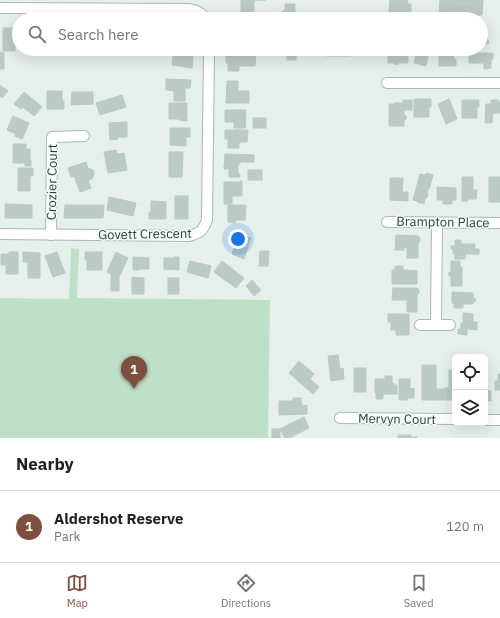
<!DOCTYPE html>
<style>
:root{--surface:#fff;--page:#f2f2f2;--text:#202124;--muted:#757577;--line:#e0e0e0;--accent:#7f4e3f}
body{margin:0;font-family:"IBM Plex Sans",sans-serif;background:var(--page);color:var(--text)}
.controls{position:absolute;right:12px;bottom:12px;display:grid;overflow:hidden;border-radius:6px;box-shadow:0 4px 16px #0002}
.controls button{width:36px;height:36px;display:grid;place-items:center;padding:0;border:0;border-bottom:1px solid var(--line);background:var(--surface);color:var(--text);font:20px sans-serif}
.you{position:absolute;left:238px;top:239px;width:14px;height:14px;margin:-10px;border:3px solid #fff;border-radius:50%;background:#1a73e8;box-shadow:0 0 0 6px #1a73e833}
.badge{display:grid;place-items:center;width:26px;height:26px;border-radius:50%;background:var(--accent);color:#fff;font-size:13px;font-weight:700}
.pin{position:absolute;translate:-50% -33px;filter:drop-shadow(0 1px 2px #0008)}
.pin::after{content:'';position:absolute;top:21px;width:14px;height:12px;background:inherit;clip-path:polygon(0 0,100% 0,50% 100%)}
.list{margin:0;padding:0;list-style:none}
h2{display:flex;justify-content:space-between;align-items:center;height:52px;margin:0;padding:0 16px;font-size:17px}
h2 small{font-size:13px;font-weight:400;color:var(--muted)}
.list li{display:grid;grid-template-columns:26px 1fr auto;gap:12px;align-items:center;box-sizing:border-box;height:72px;padding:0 16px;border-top:1px solid var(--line)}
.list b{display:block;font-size:15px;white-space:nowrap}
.list p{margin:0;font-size:13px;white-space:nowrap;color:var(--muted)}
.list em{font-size:13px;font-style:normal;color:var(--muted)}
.icon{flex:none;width:22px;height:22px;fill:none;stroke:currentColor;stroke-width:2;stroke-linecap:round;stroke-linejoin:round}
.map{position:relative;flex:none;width:500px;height:438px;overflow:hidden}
.search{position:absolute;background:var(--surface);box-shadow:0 4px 16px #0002;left:12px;right:12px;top:12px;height:44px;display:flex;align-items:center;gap:10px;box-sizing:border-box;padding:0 14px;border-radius:22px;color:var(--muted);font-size:15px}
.sheet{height:124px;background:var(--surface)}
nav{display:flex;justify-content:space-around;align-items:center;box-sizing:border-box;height:56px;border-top:1px solid var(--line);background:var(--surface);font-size:11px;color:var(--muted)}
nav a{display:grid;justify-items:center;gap:2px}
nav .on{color:var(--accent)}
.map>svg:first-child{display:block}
.green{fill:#bfe0c8}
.building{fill:#bbcac4;stroke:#b8c9c2}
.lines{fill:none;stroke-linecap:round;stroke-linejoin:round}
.street-casing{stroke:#a8b8b2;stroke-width:12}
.street{stroke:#fff;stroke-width:10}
.labels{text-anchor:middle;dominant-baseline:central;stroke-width:3;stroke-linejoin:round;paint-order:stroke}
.street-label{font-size:13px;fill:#24423a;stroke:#f7fbf9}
</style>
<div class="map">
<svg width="500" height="438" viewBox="0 0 500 438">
<rect width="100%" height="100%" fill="#e6efeb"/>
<path class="green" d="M71 248 79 249 77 298 270 300 268 438H0V298L69 299Z"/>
<g class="building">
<path d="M241 0H266H254V19H241Z"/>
<path d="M390 0H407L408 4H411V12H389Z"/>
<path d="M440 0H483L482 15H477V16H458V14H454V16H444V14H439Z"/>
<path d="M285 4H295V19H279V15H282V11H285Z"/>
<rect x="328" y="13" width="10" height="6"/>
<path d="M481 26 485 37H487L489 43 481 46Z"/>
<rect x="3" y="28" width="12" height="23"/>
<path d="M22 49H36L34 54 21 50Z"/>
<path d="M174 49 187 50V54L193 55 192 68 172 65Z"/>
<rect x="287" y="49" width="9" height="11"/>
<rect x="327" y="49" width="23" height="7"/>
<path d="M388 49H401V53H408V63H398V65L394 64V63H388Z"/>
<path d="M417 49H433L432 52 429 51 426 66 414 63Z"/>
<path d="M439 49H454V59H456V66H439Z"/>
<path d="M0 52 4 53V69H0Z"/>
<path d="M475 53H493V59H491V68H488V69H484V63H469V55H475Z"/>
<path d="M226 54H256L255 66H239V71H228V63H226Z"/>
<path d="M166 79 191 80 190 88H185V101H174V91L166 90Z"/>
<path d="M227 81H238V91H249V103H226Z"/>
<path d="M0 85 8 91 2 98 0 96Z"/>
<path d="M47 91H62V101H64V109H47Z"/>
<path d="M24 92 42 107 34 116 23 107 21 109 14 104Z"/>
<path d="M72 92H93V104L71 105Z"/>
<path d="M122 95 126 107 100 115 96 103Z"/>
<path d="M414 99H431V107H429V117H414Z"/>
<path d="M449 99 457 119 446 124 438 104Z"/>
<path d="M403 100H412V110H404V115L406 116V119L404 120V126H389V104H395L394 103H403Z"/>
<path d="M462 100H479V107H477V118H462Z"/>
<path d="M491 100H498V102H500V113H493L492 123H485L486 104H491Z"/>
<path d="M169 103H187V121L179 120V119H169Z"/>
<path d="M225 110H246L245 128H234V122H225Z"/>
<path d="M13 116 29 123 22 139 15 136 16 134 7 130Z"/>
<rect x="253" y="118" width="13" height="10"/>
<path d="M127 122V137H118V139L110 140 109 123Z"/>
<path d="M170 128H190V137H186V146L170 145Z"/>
<path d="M225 130H248L247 142H239V148H228V139H225Z"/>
<path d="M13 144H26V149H30V160H31V166H25V163H13Z"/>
<path d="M116 150 117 154 124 153 127 170 108 173 104 152Z"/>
<path d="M169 152H183L182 177H169Z"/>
<path d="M225 154 254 155V162H240V164H238V174H240V177H229V169H224Z"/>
<path d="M86 162 88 168 93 170 94 174 92 179 88 180 91 188 80 192 74 176 71 177 68 168Z"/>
<path d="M18 168H33V176H30V191H18Z"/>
<rect x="248" y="170" width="14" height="10"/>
<path d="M426 173 433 175 429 189H428L427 193 428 194 427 198H425L424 204 417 202 418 201 413 200 420 174 426 175Z"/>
<path d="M462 177H473V190H477L476 199H468V201H462Z"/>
<rect x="489" y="177" width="11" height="25"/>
<path d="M390 178H403L402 192H408V201L390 200Z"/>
<path d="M240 181H242V196H232V204H224V182H240Z"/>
<path d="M437 187 456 188V200H452V204H443V200H437Z"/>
<rect x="175" y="196" width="13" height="23"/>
<path d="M109 197 136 203 133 216 107 210Z"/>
<path d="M151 201 166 202V219H149V212H151Z"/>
<path d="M5 204 32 205V218H5Z"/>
<path d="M65 205H104L103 218H64Z"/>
<path d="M228 205H246L245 220H235V223L228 222Z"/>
<path d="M239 234 251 238 244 259 232 254Z"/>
<path d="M396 235 418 236 420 238V241L418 243V258H407V248L404 247V250H395Z"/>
<path d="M455 240H461V244H475V249H479V254H465V259H455V254H453V249H451V246H455Z"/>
<path d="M260 251H269L268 266H259Z"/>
<path d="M9 252H18V274H6V265H1V254H9Z"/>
<path d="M23 252 40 253V278H28V262H23Z"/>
<path d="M57 252 65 273 53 277 45 256Z"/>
<path d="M85 252H102V270H87V260H85Z"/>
<path d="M116 252 128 258 119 277V291H111V274L107 272Z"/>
<path d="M133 257 149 258V269H139V270H133Z"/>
<path d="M174 257H179V270L164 269V258H174Z"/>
<path d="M190 261 211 266 208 278 187 272Z"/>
<path d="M222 261 244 278 236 288 214 272Z"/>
<path d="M451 261H460V267H462V286H451V276H449V272L451 273Z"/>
<path d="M395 266H403V270L417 271V284H392V270H395Z"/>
<path d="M132 277 144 278V294H132Z"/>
<rect x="168" y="278" width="11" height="16"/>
<path d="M252 280 261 290 254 296 246 286Z"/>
<path d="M393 288H417L419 290V293L417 295V312H407V300H392Z"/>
<path d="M452 292 473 293V298L476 299 475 301 473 303V304H463V308H454V303H452Z"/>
<path d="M463 313 473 314V322H477V330L467 329V335L458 334V329H461V323H463Z"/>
<path d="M388 314H409V335H396V330H391V322H388Z"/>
<path d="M338 355 340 369 343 368 344 379 331 381 328 356Z"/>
<path d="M299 361 314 374 310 379 319 387 313 394 289 373Z"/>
<path d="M422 365H436V389H444V400H422Z"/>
<rect x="354" y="368" width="12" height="24"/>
<path d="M449 370H455V400H445V388H449Z"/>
<path d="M498 374H500V390H495V381H498Z"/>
<path d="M385 376H392V383H394V385H397V394H383V399H376V393H375V379H385Z"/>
<path d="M399 379H410V389L414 388V398H407V400H399Z"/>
<path d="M485 390 491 391V401L485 400Z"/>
<path d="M293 398H301V403L303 406 307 405V414L279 415V401H293Z"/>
<path d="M304 417 309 428 289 438H285L280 429Z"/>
<rect x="272" y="429" width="8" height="9"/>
<path d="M398 435H411V437H417V438H398Z"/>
</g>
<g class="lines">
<g class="street-casing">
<g id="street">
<path d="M0 8 189 9C197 10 201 13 206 19"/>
<path d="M387 83H500"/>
<path d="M387 222 500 223"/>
<path d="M0 234 189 236C200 233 203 231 207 220L209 49"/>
<path d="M51 235 52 137 84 136"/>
<path d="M420 325H450"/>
<path d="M436 325 437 222"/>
<path d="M340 418 455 419"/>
<path d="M485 420H500"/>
</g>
</g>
<use href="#street" class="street"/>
</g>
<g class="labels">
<g class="street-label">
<text transform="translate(52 182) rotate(-89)">Crozier Court</text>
<text transform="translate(443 222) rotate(1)">Brampton Place</text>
<text transform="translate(145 234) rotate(-1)">Govett Crescent</text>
<text transform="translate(397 419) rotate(1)">Mervyn Court</text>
</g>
</g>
</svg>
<div class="controls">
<button><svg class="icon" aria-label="locate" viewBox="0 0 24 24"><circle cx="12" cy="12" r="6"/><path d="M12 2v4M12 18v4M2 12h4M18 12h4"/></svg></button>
<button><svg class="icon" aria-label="layers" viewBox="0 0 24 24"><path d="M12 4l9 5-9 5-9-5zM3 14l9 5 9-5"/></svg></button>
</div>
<div class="you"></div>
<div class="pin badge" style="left:134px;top:389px">1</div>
<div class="search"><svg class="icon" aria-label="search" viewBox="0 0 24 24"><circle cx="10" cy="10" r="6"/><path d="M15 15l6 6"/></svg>Search here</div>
</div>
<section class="sheet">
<h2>Nearby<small></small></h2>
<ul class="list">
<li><span class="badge">1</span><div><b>Aldershot Reserve</b><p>Park</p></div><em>120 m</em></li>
</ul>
</section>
<nav>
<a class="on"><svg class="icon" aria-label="map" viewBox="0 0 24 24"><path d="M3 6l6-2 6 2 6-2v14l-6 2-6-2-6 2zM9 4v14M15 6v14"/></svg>Map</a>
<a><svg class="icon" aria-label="directions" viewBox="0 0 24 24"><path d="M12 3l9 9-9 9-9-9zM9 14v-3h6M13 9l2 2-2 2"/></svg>Directions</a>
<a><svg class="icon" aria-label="saved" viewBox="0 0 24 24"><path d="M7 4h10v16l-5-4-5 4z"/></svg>Saved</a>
</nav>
